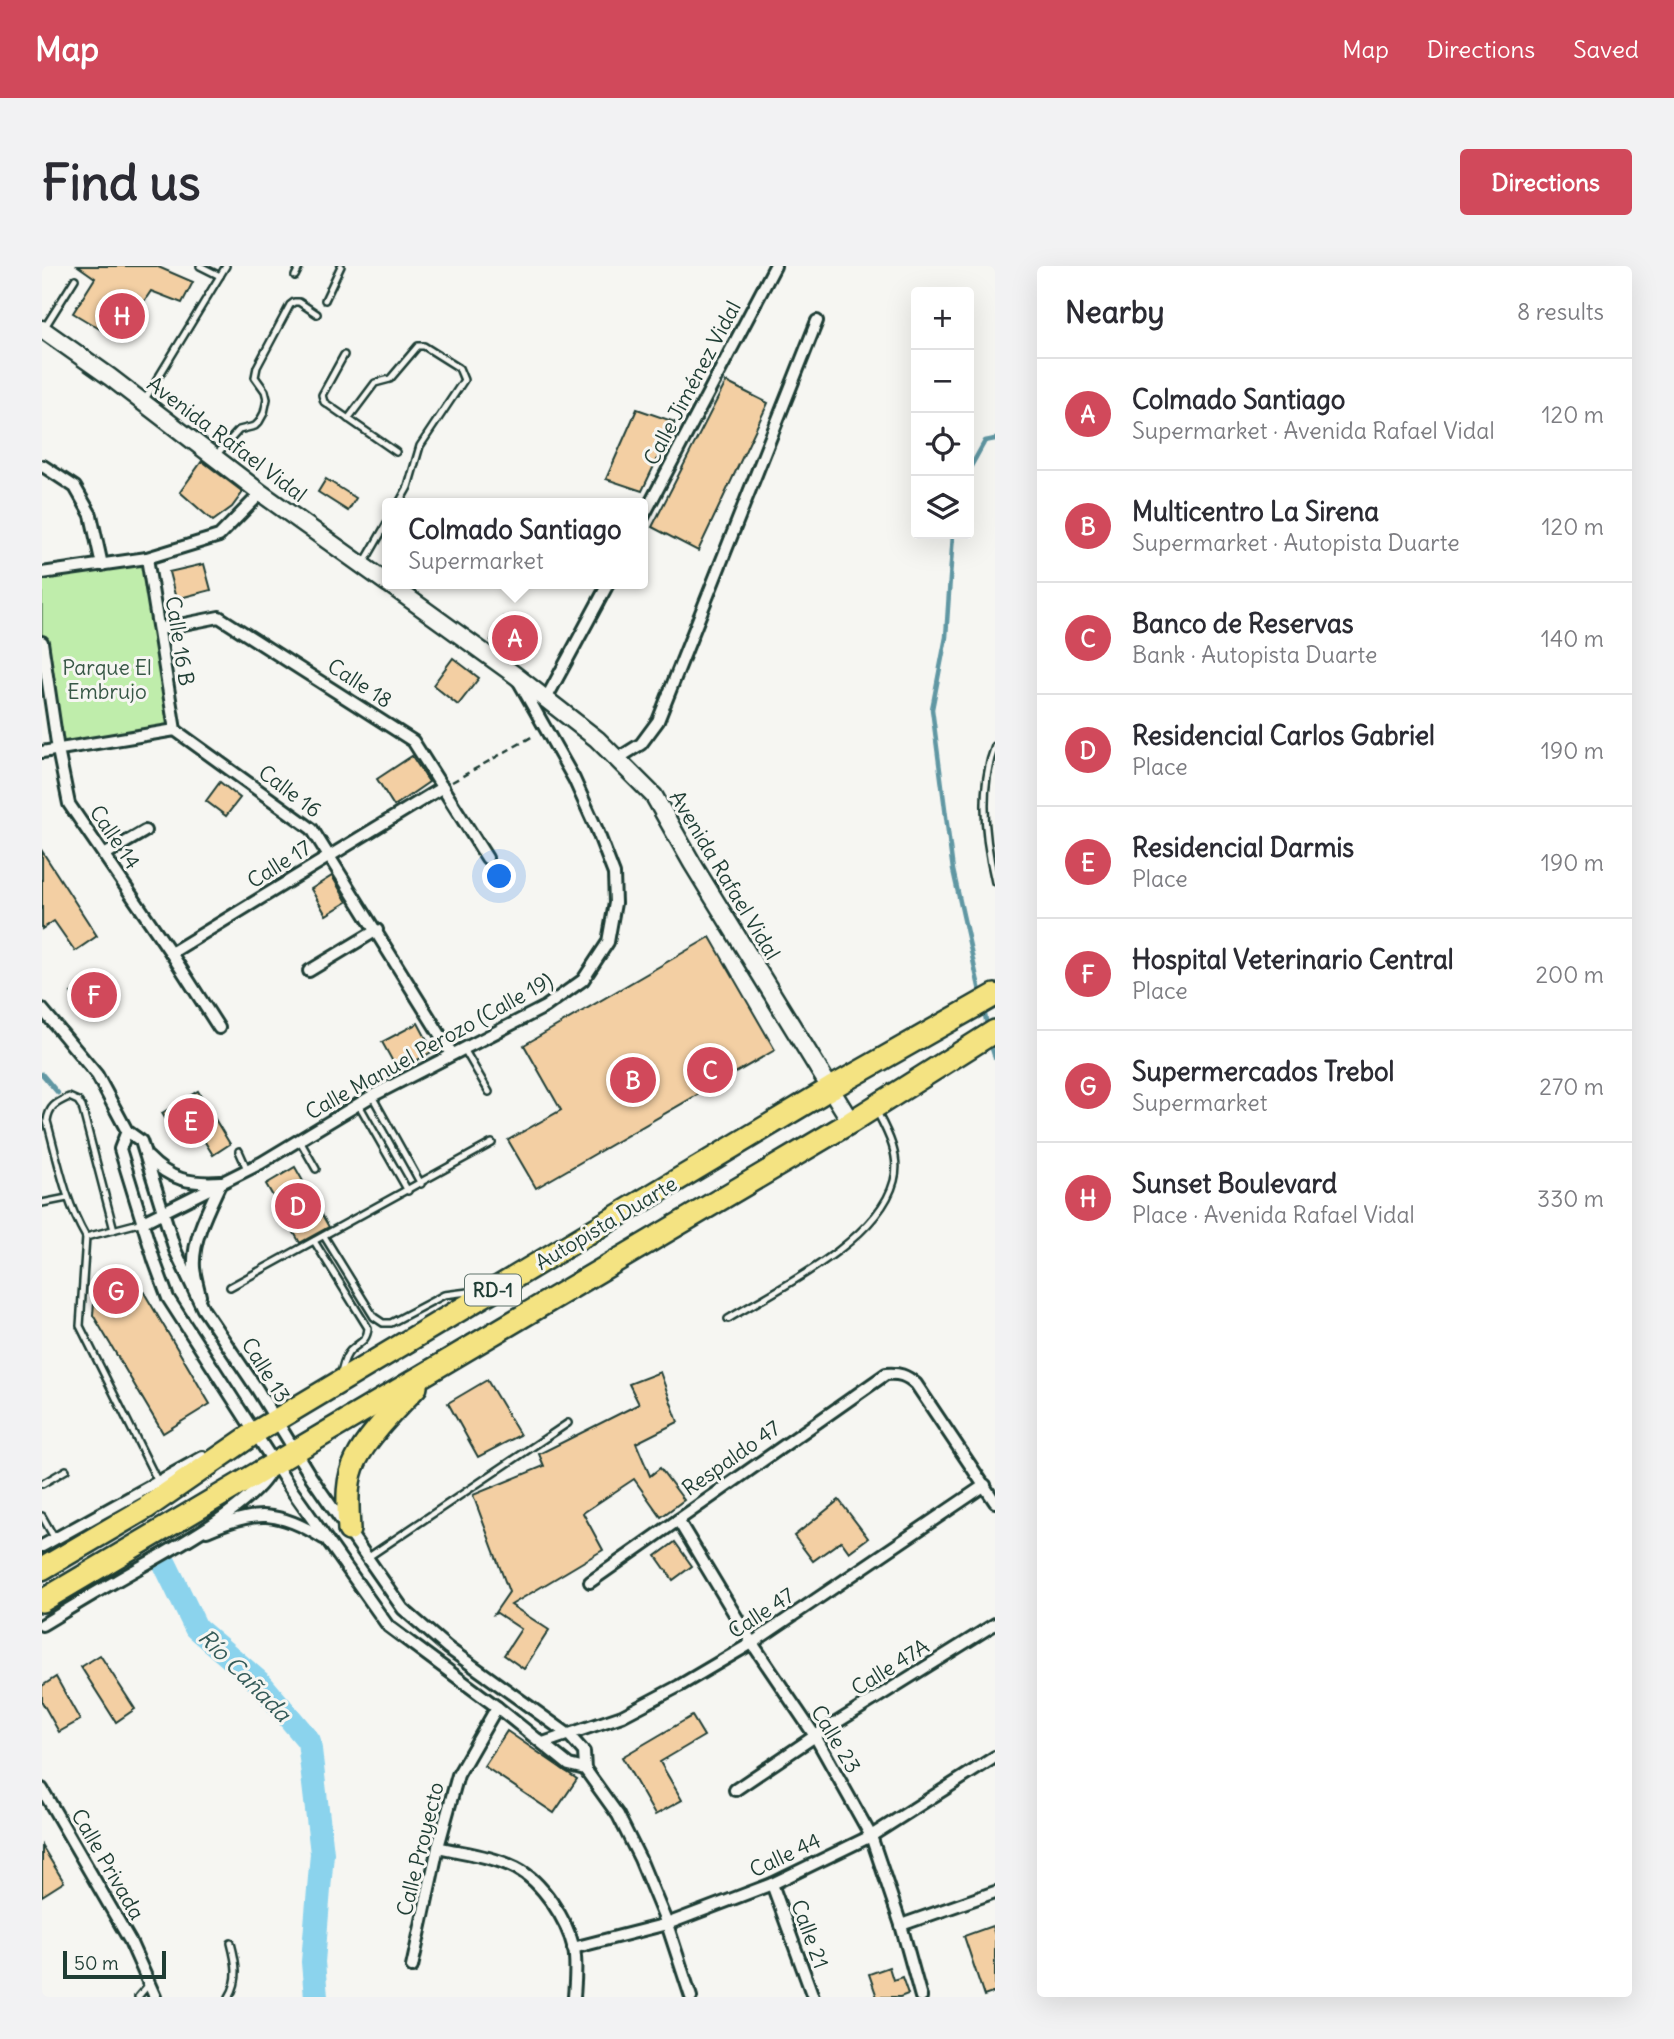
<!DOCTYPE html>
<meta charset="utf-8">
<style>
:root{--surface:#fff;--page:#f2f2f3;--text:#2b2b33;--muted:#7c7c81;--line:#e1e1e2;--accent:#d1495b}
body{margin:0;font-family:Delius,sans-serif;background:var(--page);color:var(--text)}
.controls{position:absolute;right:21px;top:21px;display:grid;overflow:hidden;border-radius:7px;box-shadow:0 7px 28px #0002}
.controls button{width:63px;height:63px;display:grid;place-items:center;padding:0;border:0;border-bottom:2px solid var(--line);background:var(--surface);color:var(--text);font:35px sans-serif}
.scale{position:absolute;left:21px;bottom:18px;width:103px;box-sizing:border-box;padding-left:7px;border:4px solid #1f3d34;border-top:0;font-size:19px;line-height:24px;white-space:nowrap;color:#1f3d34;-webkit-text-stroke:5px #f6f6f2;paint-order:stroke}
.you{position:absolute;left:458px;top:611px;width:24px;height:24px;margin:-18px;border:5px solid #fff;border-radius:50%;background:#1a73e8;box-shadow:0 0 0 10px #1a73e833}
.badge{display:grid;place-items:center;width:46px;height:46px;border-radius:50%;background:var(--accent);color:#fff;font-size:23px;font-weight:700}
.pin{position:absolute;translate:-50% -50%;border:4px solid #fff;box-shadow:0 2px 7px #0006}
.popup{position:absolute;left:340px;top:232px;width:266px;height:91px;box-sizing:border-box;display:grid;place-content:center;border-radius:7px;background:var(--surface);filter:drop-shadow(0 2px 5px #0005);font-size:23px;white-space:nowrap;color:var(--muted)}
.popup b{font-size:26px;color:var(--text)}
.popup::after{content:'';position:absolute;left:50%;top:100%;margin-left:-14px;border:14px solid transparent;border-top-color:var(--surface)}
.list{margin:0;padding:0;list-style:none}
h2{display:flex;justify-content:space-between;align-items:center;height:91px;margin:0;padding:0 28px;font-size:30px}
h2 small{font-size:23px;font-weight:400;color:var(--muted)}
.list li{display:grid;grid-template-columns:46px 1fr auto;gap:21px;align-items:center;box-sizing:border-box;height:112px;padding:0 28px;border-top:2px solid var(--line)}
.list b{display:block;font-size:26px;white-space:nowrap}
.list p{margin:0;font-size:23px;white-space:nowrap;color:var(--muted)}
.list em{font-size:23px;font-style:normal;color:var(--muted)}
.icon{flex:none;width:38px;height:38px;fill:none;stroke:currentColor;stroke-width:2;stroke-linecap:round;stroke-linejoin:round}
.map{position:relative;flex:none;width:953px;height:1731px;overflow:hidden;border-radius:7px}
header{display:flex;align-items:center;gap:42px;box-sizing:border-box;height:98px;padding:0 35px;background:var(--accent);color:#fff}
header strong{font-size:33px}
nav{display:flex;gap:38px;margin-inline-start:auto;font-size:24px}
.intro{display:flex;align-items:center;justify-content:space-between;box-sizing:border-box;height:168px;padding:0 42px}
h1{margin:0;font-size:49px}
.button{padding:18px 32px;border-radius:7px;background:var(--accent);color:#fff;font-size:24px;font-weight:700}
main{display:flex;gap:42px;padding:0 42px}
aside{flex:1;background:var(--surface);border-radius:7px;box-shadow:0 7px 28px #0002}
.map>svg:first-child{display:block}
.green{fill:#bfedab;stroke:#6f9570;stroke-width:2}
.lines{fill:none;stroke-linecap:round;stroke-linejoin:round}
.stream{stroke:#6097a3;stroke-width:4.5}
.river{stroke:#8bd3ed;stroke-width:24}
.building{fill:#f3cfa3;stroke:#1f3d34;stroke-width:2}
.service-casing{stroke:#1f3d34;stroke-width:10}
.minor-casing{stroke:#1f3d34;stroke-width:16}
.secondary-casing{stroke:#1f3d34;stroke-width:21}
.motorway-casing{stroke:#1f3d34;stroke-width:26}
.path{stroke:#1f3d34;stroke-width:2.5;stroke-dasharray:7 5;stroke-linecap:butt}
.service{stroke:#f6f6f2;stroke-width:5}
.minor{stroke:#f6f6f2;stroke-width:10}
.secondary{stroke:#f6f6f2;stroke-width:16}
.motorway{stroke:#f4e382;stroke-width:21}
.labels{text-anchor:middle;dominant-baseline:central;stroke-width:6;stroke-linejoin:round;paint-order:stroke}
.shield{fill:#f6f6f2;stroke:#60746d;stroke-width:2}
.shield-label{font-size:19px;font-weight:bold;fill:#1f3d34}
.street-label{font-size:21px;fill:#1f3d34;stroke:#f6f6f2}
.park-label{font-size:21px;fill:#375746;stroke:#f6f6f2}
.water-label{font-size:23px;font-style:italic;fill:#355b59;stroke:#f6f6f2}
</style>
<header>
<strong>Map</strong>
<nav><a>Map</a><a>Directions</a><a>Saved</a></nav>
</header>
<div class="intro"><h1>Find us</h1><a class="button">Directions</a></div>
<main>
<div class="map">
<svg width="953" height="1731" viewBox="0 0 953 1731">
<rect width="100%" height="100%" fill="#f6f6f2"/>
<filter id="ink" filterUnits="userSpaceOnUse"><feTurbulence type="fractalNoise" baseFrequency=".0143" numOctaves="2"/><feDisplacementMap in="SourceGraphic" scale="14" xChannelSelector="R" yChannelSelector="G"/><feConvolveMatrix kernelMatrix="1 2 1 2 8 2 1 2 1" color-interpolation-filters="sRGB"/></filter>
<g filter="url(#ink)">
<path class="green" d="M105 292 133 464 16 484 0 378V307Z"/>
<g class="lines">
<g class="stream">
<path d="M927 204 943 175 953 173"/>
<path d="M911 268 904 371 890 443 911 604 939 730"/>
<path d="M942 742 945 761"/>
<path d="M948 776 953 792"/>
<path d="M0 808 16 827"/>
</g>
<path class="river" d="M123 1298 154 1362 218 1417 267 1475 280 1587 271 1696 274 1731"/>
</g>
<g class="building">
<path d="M36 0H114L151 16 140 37 109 25 76 74 31 47 53 12Z"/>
<path d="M684 116 726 137 656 285 610 261Z"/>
<path d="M595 143 633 156 600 225 564 213Z"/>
<path d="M160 195 201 226 190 241 171 255 138 226Z"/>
<path d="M284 213 314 232 306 245 276 226Z"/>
<path d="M162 298 169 324 134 333 127 306Z"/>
<path d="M462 351 486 364 473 387 449 374Z"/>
<path d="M411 392 437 412 416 439 391 419Z"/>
<path d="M370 490 387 516 352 540 335 513Z"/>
<path d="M178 516 198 532 184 550 164 535Z"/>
<path d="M0 585 55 670 33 685 12 655 0 663Z"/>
<path d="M290 610 305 636 284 649 269 623Z"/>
<path d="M668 671 733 784 494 922 466 874 519 844 482 779Z"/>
<path d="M62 708 75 732 41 750 29 727Z"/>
<path d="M376 757 391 785 356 805 340 776Z"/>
<path d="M156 825 188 878 171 889 155 863 136 874 120 847Z"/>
<path d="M253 901 287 961 258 977 224 918Z"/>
<path d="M88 1003 168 1138 121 1167 51 1049 53 1024Z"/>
<path d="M618 1106 636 1156 594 1177 608 1210 618 1202 642 1234 619 1251 592 1213 541 1247 561 1284 469 1339 507 1364 482 1403 462 1389 479 1363 455 1347 452 1348 467 1326 431 1229 502 1200 497 1188 597 1138 587 1118Z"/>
<path d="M445 1114 478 1169 436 1191 406 1137Z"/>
<path d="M797 1234 826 1272 807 1286 799 1275 771 1295 752 1270Z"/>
<path d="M633 1276 650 1300 631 1314 614 1290Z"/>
<path d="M58 1389 93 1443 74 1456 39 1401Z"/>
<path d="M14 1411 38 1454 17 1466 0 1436V1420Z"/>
<path d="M650 1450 662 1470 618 1496 640 1534 613 1549 580 1491Z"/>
<path d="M465 1465 535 1513 512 1547 442 1500Z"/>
<path d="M0 1580 22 1616 0 1630Z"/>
<path d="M950 1660 953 1669V1726L942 1730 922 1670Z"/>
<path d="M847 1701 851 1714 860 1711 866 1728 858 1731H835L827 1708Z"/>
</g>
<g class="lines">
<g class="service-casing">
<g id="service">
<path d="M158 0 178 10"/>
<path d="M253 10 258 0"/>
<path d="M283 34 299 0"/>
<path d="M3 61 33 13"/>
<path d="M302 89 280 129 282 136 354 186"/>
<path d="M102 135 184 0"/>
<path d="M306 153 333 117 348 113 376 80H382L417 102 422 114 378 180 366 221 357 237"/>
<path d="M174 189 197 164 213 160 217 156 222 147 225 133 223 125 213 111 215 101 248 39 252 36H257L275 48"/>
<path d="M322 297 345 257"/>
<path d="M953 480C937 521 943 574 953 616"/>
<path d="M422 783 447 826"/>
<path d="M330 830 379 918"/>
<path d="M317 839 366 925"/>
<path d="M258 875 274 903"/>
<path d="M197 885 205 903"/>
<path d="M0 937 25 932"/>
<path d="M101 956 44 971 38 1060 116 1216"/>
<path d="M282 970 332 1051 341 1057H349L402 1029 434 1025"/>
<path d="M44 971C23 935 16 895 5 855 7 840 14 837 27 831L36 835 40 841 72 964"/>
<path d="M272 975 326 1062C325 1076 317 1076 308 1085 302 1091 301 1100 299 1107"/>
<path d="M188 1021 450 877"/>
<path d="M686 1053C736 1023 836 975 852 915 859 890 845 865 834 844"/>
<path d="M0 1218 24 1204"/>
<path d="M0 1250 13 1273"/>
<path d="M325 1292 526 1157"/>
<path d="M96 1731 107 1718"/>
<path d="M187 1731C198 1714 194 1696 189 1677"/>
</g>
</g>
<g class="minor-casing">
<g id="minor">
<path d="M1 200 33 221 49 249 60 299"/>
<path d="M601 251 733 0"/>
<path d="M105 292 133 464"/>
<path d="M0 307 105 292 177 270 219 227"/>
<path d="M117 363 177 351 371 475 445 592"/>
<path d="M0 376 16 484 27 538 129 687 177 762"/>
<path d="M504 433 566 318"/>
<path d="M0 486 133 464 270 563 410 788"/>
<path d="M575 493 599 478 616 455 775 55"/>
<path d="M62 589 103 565"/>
<path d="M129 687 401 521"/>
<path d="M267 705 335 664"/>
<path d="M0 743 55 809 85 865 99 875 133 984 161 1043 215 1123 269 1211 361 1343 406 1382 527 1469 542 1486 543 1503 576 1549 598 1593 625 1658 649 1731"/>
<path d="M85 865 78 883 112 994 126 1032 249 1223 346 1360 455 1441 527 1499 543 1503"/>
<path d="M106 891C128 914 148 918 179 916 167 942 150 973 152 1002 153 1011 156 1021 158 1030"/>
<path d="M101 956 219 897 330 830 503 741 541 714 566 676 573 637 572 608 555 564 532 513 476 414"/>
<path d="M636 1254 710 1377 773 1470 829 1570 859 1659 879 1731"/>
<path d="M165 1265C213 1244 236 1244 281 1272"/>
<path d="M0 1280 161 1191"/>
<path d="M548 1316 844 1108C857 1107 864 1109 874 1118L953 1236"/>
<path d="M0 1359C25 1344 49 1329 74 1315 113 1292 210 1243 229 1204"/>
<path d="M501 1477 580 1450 637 1420 710 1377 943 1219"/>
<path d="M0 1523 88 1675 113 1731"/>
<path d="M693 1524 773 1470 953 1358"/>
<path d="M396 1581C421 1587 450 1590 474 1602 500 1615 525 1654 532 1683 535 1698 533 1716 532 1731"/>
<path d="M730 1618 771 1731"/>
<path d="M859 1659 953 1626"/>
<path d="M531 1682 625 1658 730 1618 829 1570 953 1491"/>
<path d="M370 1701 396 1581 416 1509 455 1441"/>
</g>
</g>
<g class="secondary-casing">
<g id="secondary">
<path d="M0 63 68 111 219 227 345 317"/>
<path d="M347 318 473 409 555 473 612 530 650 597 809 856"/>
</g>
</g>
<g class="motorway-casing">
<g id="motorway">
<path d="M307 1264C306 1241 303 1215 314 1194 327 1168 355 1142 374 1121"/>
<path d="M0 1303 104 1242 214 1166 789 822 953 729"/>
<path d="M0 1335 809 856 953 765"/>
</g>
</g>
<path class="path" d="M410 516 493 469"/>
<use href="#service" class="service"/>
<use href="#minor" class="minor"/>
<use href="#secondary" class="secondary"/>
<use href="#motorway" class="motorway"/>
</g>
</g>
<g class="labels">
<rect class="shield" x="423" y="1008.5" width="56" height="31" rx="5"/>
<g class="shield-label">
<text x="451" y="1024">RD-1</text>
</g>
<g class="street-label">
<text transform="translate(650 117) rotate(-62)">Calle Jiménez Vidal</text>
<text transform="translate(185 173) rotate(37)">Avenida Rafael Vidal</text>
<text transform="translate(138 375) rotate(81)">Calle 16 B</text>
<text transform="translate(318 417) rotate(33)">Calle 18</text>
<text transform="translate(248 525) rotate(37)">Calle 16</text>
<text transform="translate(73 571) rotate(56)">Calle 14</text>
<text transform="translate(237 598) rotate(-32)">Calle 17</text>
<text transform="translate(683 609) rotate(59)">Avenida Rafael Vidal</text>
<text transform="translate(387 780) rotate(-29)">Calle Manuel Perozo (Calle 19)</text>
<text transform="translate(564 957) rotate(-31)">Autopista Duarte</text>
<text transform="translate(224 1104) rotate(58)">Calle 13</text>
<text transform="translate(689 1192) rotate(-35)">Respaldo 47</text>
<text transform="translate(719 1347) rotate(-33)">Calle 47</text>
<text transform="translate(848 1401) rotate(-32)">Calle 47A</text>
<text transform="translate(794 1473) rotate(59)">Calle 23</text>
<text transform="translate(378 1583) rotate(-76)">Calle Proyecto</text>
<text transform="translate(743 1589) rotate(-25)">Calle 44</text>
<text transform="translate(66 1598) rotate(60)">Calle Privada</text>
<text transform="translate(768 1668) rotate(70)">Calle 21</text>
</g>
<g class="park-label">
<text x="65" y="401">Parque El<tspan x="65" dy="24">Embrujo</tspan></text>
</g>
<g class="water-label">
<text transform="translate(203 1409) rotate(45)">Río Cañada</text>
</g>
</g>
</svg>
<div class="controls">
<button>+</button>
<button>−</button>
<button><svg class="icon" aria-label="locate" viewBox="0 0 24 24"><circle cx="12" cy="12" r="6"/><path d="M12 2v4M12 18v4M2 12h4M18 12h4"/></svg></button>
<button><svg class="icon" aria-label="layers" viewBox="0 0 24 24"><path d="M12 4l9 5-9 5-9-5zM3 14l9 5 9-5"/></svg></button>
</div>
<div class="scale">50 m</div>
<div class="you"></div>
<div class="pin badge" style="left:473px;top:372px">A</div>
<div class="popup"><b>Colmado Santiago</b>Supermarket</div>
<div class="pin badge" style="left:591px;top:814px">B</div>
<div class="pin badge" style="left:668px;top:804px">C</div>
<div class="pin badge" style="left:256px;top:940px">D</div>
<div class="pin badge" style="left:149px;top:855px">E</div>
<div class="pin badge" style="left:52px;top:729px">F</div>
<div class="pin badge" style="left:74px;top:1025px">G</div>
<div class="pin badge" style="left:80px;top:50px">H</div>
</div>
<aside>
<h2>Nearby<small>8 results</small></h2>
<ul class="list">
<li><span class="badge">A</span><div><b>Colmado Santiago</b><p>Supermarket · Avenida Rafael Vidal</p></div><em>120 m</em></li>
<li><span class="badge">B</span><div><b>Multicentro La Sirena</b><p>Supermarket · Autopista Duarte</p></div><em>120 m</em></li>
<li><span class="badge">C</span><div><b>Banco de Reservas</b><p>Bank · Autopista Duarte</p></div><em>140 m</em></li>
<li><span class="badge">D</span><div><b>Residencial Carlos Gabriel</b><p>Place</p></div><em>190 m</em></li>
<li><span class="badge">E</span><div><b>Residencial Darmis</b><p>Place</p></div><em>190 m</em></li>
<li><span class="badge">F</span><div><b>Hospital Veterinario Central</b><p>Place</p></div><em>200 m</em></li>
<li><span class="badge">G</span><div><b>Supermercados Trebol</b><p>Supermarket</p></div><em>270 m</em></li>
<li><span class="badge">H</span><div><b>Sunset Boulevard</b><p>Place · Avenida Rafael Vidal</p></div><em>330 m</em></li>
</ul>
</aside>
</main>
